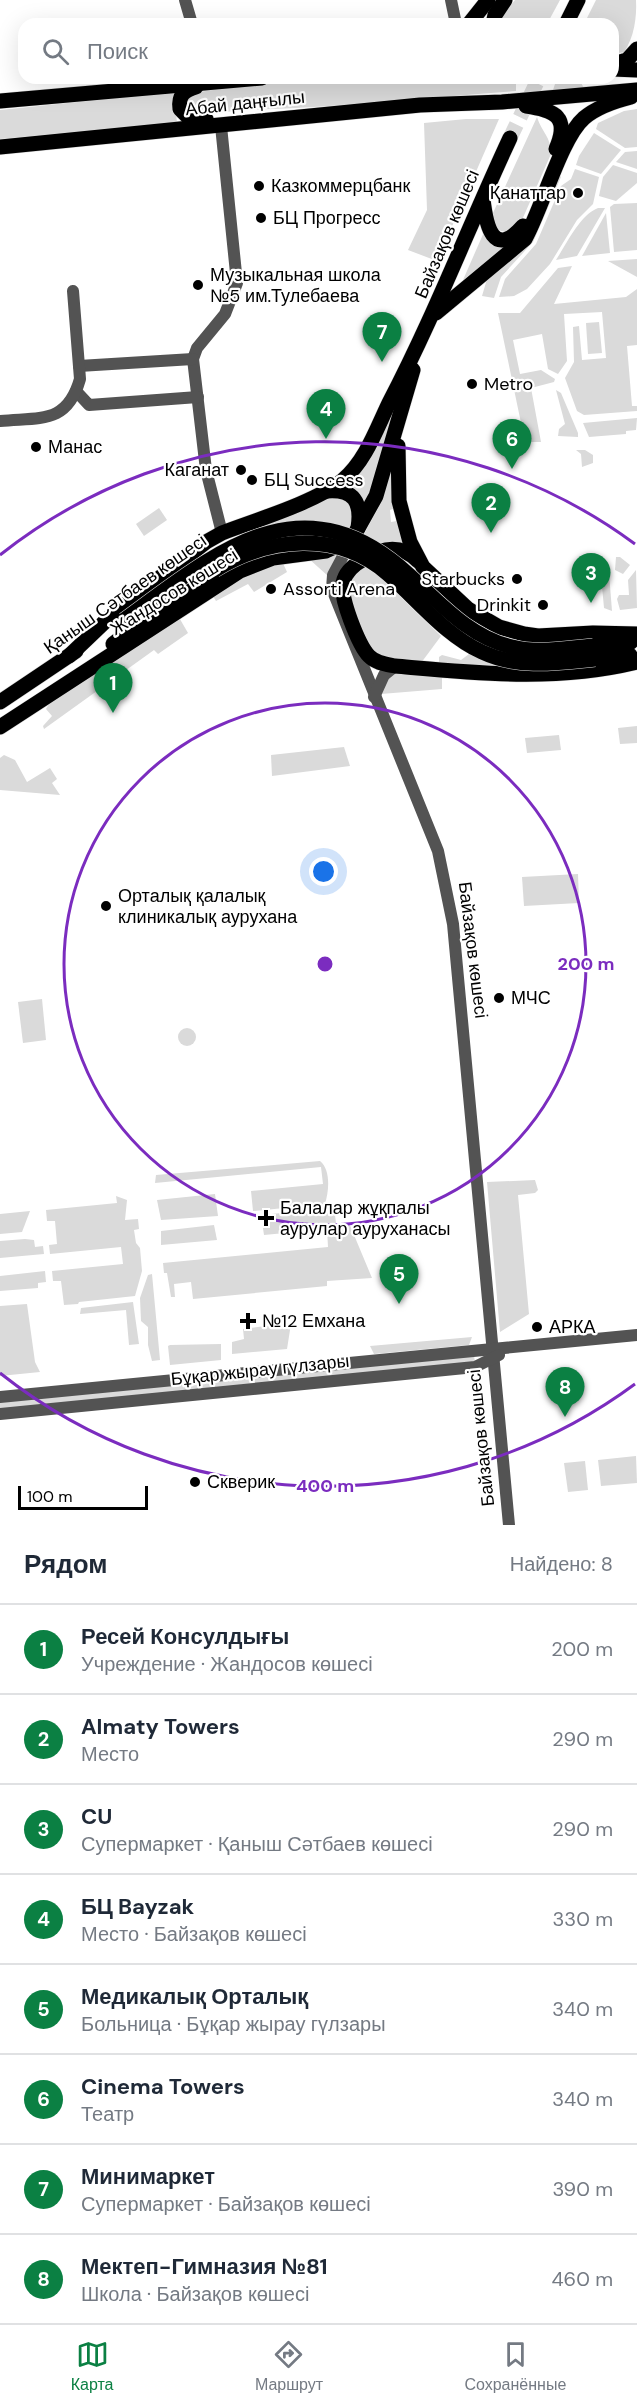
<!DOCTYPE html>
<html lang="ru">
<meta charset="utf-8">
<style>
:root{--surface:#fff;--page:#f6f6f7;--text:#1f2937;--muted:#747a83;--line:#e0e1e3;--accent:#0b8043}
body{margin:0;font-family:"DM Sans",sans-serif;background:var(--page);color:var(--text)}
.scale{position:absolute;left:18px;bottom:15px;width:130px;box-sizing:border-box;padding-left:6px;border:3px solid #000;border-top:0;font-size:16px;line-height:21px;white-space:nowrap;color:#000;-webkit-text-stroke:4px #fff;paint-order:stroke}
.you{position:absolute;left:324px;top:872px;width:21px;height:21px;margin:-15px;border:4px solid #fff;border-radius:50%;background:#1a73e8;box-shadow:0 0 0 9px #1a73e833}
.badge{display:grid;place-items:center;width:39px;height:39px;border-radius:50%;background:var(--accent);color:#fff;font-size:20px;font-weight:700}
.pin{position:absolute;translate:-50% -50px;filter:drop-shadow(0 2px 3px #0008)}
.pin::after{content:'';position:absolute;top:32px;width:21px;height:18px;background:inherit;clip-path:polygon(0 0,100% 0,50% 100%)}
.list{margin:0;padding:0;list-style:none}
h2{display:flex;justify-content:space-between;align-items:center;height:78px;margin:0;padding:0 24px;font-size:26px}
h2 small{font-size:20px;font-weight:400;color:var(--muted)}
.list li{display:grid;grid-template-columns:39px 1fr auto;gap:18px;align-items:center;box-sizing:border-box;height:90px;padding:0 24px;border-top:2px solid var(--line)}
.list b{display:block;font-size:22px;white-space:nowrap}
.list p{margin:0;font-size:20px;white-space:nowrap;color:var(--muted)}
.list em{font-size:20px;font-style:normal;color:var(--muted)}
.icon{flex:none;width:33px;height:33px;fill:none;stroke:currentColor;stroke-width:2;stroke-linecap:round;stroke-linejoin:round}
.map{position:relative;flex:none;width:637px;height:1525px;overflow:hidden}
.search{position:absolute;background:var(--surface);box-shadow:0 6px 24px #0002;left:18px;right:18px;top:18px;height:66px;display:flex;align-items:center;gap:15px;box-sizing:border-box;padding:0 21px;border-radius:18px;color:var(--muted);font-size:22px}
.sheet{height:798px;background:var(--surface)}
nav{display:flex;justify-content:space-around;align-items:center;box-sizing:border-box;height:84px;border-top:2px solid var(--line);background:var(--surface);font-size:16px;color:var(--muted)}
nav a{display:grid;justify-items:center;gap:3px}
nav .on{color:var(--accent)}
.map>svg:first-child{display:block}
.green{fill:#dadada}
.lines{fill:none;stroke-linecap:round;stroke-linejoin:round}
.major-tunnel{stroke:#d9d9d9;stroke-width:15;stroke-dasharray:15 8;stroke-linecap:butt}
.major-casing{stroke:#dbdbdb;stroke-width:16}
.minor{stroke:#535353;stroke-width:12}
.major{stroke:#000;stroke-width:15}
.major-bridge-casing{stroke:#dbdbdb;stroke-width:16;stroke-linecap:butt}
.major-bridge{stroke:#000;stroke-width:15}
.ring{fill:none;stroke:#7b2cbf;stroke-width:3}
.poi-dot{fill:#000;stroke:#fff;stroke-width:2}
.labels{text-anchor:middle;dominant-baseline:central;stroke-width:4.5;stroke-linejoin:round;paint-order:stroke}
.street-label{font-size:18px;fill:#000;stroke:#fff}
.poi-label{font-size:18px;fill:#000;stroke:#fff;text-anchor:start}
.centre{fill:#7b2cbf;stroke:#fff;stroke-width:3}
.ring-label{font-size:18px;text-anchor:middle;font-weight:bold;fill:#7b2cbf;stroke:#fff;stroke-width:4.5;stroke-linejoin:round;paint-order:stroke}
</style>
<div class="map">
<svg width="637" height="1525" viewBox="0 0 637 1525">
<rect width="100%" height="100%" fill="#fff"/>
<g class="green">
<path d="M515 0H560L547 24H499L501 17Z"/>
<path d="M596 0H636C637 17 634 38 624 52L613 54V24H584Z"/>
<path d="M349 78H516V91C427 98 339 107 250 110 228 110 206 118 187 108L188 97 193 93 247 85Z"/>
<path d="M556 81H580L585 90H553Z"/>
<path d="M174 92 177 123 0 139V110Z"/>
<path d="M637 109V147L625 148 596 129 598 123 624 111Z"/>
<path d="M537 117C542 133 551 136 551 154L522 220 508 232 501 231 496 228 493 213Z"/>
<path d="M466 119H499L437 261 408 250 427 210 424 123Z"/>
<path d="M594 133 621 150 601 174 576 165 579 156Z"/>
<path d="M637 151V169L616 162 625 152Z"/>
<path d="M613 165 637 173V183L616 201 599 196 603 177Z"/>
<path d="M575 169 599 177 593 204 577 220 550 264 527 289 514 296 499 297 505 279 536 244 561 186 571 179Z"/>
<path d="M559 175 561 177 533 242 501 277 494 298 482 296 487 279Z"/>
<path d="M637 203V250L614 252 610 207 614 204Z"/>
<path d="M598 208H605L577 256 556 260C567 243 580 215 598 208Z"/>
<path d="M606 213 610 253 582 256Z"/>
<path d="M484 232 509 245 463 280Z"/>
<path d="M637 259V277L608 261Z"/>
<path d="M572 266 554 304 626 297 637 289V345L627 346 632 406H637V411L584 415 577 411 565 378 574 362 573 327 579 326 582 360 606 358 602 312 564 314 567 361 558 374 548 369 542 334 513 340 520 374 541 370 555 379 554 382 531 388 541 442H525L498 313H520L558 268Z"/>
<path d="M599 322 602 353 588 354 586 323Z"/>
<path d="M556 390 561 393 578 433V437L558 436 559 429 565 424Z"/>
<path d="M398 394 379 466 365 509 346 487Z"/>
<path d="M637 418 636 430 626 431V434L589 437 583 423Z"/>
<path d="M576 450H585L593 455V463L582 467 581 454Z"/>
<path d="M395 458V508L390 510 391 522 397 521 408 546 381 544 364 534 381 503Z"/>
<path d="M327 498 352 499 353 530C320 519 288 520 253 529Z"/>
<path d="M159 508 167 520 144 536 136 524Z"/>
<path d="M338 554 328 576 308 558Z"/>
<path d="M616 557H620L630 565 623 574 615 570Z"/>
<path d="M282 561 287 572 254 592 248 584 216 601 211 593 228 582Z"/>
<path d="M362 565 380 577 441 636 421 663 391 661 372 651 348 598 350 578Z"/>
<path d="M636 570 637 608 620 610 617 599 619 595H629L628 580Z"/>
<path d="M609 573 612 611 604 608 601 576Z"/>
<path d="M177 614 188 633 158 654 154 650 44 729 43 726 52 716 46 709 53 697Z"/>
<path d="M469 654 478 658 521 668 439 665V657L442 655 461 660Z"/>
<path d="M442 673V689L381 694 385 682 393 674Z"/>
<path d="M637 726V743L620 744 618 728Z"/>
<path d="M559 735 561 750 527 753 525 738Z"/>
<path d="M344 747 350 766 272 776 271 755Z"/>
<path d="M4 755 15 760 27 782 50 768 57 779 52 783 60 795 0 790V758Z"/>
<path d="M578 874 579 903 524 906 522 877Z"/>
<path d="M42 999 46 1040 23 1043 18 1002Z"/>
<circle cx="187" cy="1037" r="9"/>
<path d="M320 1161C331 1170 329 1191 325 1204L253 1211 251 1191 323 1184 321 1167 155 1183 156 1175Z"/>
<path d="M535 1180 538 1190 535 1193 518 1195 529 1314 500 1332 487 1182Z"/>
<path d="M215 1194 218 1216 161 1220 157 1200Z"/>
<path d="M116 1196 127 1200 125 1220 138 1219 139 1229 134 1230 136 1243 140 1248 142 1271 135 1296 79 1302 78 1304 64 1305 61 1281H53L52 1271 123 1264 121 1247 50 1254 49 1245 57 1244 55 1221H47L46 1210 117 1203Z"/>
<path d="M334 1208 336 1223H349L372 1278 327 1281V1286L193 1299 191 1282 174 1284 175 1297H171L167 1273H164L163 1263 328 1247 327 1229 264 1235 261 1215Z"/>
<path d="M30 1211 22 1232 0 1234V1214Z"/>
<path d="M214 1225 217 1240 161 1245V1231Z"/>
<path d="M25 1239 34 1240 35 1247 43 1246 44 1254 0 1258V1241Z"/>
<path d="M45 1271 46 1282 38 1283V1288L0 1291V1276Z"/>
<path d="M152 1274 160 1360 152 1361 148 1345V1327L141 1321 140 1298 148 1275Z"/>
<path d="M133 1302 139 1344 129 1345 126 1310 80 1314 81 1308Z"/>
<path d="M27 1304 35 1362 40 1372 0 1376V1306Z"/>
<path d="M289 1323 290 1330 287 1349 232 1354V1342L244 1339 243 1329Z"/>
<path d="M472 1337 469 1345 374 1354 370 1346Z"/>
<path d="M221 1344V1360L170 1365 168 1346 170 1345Z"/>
<path d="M474 1355 475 1363 0 1410V1401Z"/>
<path d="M636 1456 637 1483 601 1486 598 1460Z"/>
<path d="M585 1461 588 1490 568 1492 564 1463Z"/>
</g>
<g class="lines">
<path class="major-tunnel" d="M510 138 539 78"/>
<g class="major-casing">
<g id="major">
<path d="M469 24 488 0"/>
<path d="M493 24 495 15 505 0"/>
<path d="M566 24 578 0"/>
<path d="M613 64 627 60 637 49"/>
<path d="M613 69 637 70"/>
<path d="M196 87C184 91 178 95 180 109L189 118 206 119"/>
<path d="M0 101 262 78"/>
<path d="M526 106C555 110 570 117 556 149"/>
<path d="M0 147 420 105 502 102 637 90"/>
<path d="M483 199C486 225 493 260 523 226"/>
<path d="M436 313 525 239C542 209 561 138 584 118 597 107 615 101 631 97"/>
<path d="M398 446 399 501 410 542 423 567 468 609 499 627 524 634 538 636 593 633 637 634"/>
<path d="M327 491C354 489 362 502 358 528"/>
<path d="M418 561C401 544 383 547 364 559 355 564 345 572 343 583 339 596 359 646 369 656 376 663 385 664 395 666 476 673 556 682 637 662"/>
<path d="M113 644 131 630 215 570"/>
<path d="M593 646 631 642"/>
<path d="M69 656 114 613 206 542 222 533C256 520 316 502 343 480 366 460 376 430 389 403 434 317 469 226 510 138"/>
<path d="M595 659 630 655"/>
<path d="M0 702 76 651"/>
<path d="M0 727 240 571 273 558 326 551 352 539 376 496 413 370"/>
</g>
</g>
<g class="minor">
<path d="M185 0 192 24"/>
<path d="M451 0 456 24"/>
<path d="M221 126 237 283 225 314 197 348 193 359 206 470 222 533"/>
<path d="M79 366 193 359"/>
<path d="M76 391 89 405 198 397"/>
<path d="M0 421C39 417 67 425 80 379L73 291"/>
<path d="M350 543 333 575 332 589 438 851 453 924 509 1525"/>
<path d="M374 697 384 675 395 666"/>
<path d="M0 1397 637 1335"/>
<path d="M0 1414 475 1367 499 1355"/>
</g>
<use href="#major" class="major"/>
<g class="major-bridge-casing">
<g id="major-bridge">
<path d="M215 570C269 537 337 530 388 574 419 601 445 635 482 652 518 669 557 663 595 659"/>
<path d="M124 620C217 552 302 477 409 575 440 603 469 637 512 647 537 654 567 648 593 646"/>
</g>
</g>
<use href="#major-bridge" class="major-bridge"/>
</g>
<g class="ring">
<circle cx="325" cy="964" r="261"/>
<path d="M635 1384A522 522 0 0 1 0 1373M0 555A522 522 0 0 1 635 544"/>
</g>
<g class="poi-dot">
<circle cx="259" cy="186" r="6"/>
<circle cx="578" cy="193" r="6"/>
<circle cx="261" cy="218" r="6"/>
<circle cx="198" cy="285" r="6"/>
<circle cx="472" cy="384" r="6"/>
<circle cx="36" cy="447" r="6"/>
<circle cx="241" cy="470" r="6"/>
<circle cx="252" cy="480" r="6"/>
<circle cx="517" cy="579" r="6"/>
<circle cx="271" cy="589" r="6"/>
<circle cx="543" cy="605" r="6"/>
<circle cx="106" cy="906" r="6"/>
<circle cx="499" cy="998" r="6"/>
<path d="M263 1209h6v6h6v6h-6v6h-6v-6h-6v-6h6z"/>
<path d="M245 1312h6v6h6v6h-6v6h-6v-6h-6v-6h6z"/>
<circle cx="537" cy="1327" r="6"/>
<circle cx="195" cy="1482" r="6"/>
</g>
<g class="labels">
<g class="street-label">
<text transform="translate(245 103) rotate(-6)">Абай даңғылы</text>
<text transform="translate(447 234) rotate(-67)">Байзақов көшесі</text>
<text transform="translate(174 592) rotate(-32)">Жандосов көшесі</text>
<text transform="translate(125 594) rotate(-35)">Қаныш Сәтбаев көшесі</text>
<text transform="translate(473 950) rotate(83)">Байзақов көшесі</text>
<text transform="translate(260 1370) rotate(-6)">Бұқар жырау гүлзары</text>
<text transform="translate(481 1438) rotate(-96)">Байзақов көшесі</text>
</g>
<g class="poi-label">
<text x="271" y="186">Казкоммерцбанк</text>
<text x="566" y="193" text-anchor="end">Қанаттар</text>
<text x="273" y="218">БЦ Прогресс</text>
<text x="210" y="275">Музыкальная школа<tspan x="210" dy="21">№5 им.Тулебаева</tspan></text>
<text x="484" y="384">Metro</text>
<text x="48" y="447">Манас</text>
<text x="229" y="470" text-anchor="end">Каганат</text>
<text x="264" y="480">БЦ Success</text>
<text x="505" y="579" text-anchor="end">Starbucks</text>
<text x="283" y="589">Assorti Arena</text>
<text x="531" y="605" text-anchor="end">Drinkit</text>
<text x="118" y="896">Орталық қалалық<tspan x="118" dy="21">клиникалық аурухана</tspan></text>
<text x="511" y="998">МЧС</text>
<text x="280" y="1208">Балалар жұқпалы<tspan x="280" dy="21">аурулар ауруханасы</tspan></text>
<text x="262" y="1321">№12 Емхана</text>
<text x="549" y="1327">АРКА</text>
<text x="207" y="1482">Скверик</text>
</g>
</g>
<circle cx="325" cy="964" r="9" class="centre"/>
<g class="ring-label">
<text x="586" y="970">200 m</text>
<text x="325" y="1492">400 m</text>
</g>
</svg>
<div class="scale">100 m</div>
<div class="you"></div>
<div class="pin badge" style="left:113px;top:713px">1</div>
<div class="pin badge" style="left:491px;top:533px">2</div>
<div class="pin badge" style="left:591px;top:603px">3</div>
<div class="pin badge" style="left:326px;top:439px">4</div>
<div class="pin badge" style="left:399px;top:1304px">5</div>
<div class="pin badge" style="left:512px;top:469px">6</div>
<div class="pin badge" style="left:382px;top:362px">7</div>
<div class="pin badge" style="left:565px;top:1417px">8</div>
<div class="search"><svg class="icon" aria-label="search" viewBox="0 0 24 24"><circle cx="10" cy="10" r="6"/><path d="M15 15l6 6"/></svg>Поиск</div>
</div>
<section class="sheet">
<h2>Рядом<small>Найдено: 8</small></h2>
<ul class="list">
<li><span class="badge">1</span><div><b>Ресей Консулдығы</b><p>Учреждение · Жандосов көшесі</p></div><em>200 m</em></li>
<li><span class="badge">2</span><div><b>Almaty Towers</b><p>Место</p></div><em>290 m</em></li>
<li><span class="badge">3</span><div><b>CU</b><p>Супермаркет · Қаныш Сәтбаев көшесі</p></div><em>290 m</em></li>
<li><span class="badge">4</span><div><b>БЦ Bayzak</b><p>Место · Байзақов көшесі</p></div><em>330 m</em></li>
<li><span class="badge">5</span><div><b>Медикалық Орталық</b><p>Больница · Бұқар жырау гүлзары</p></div><em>340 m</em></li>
<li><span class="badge">6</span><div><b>Cinema Towers</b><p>Театр</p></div><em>340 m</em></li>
<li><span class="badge">7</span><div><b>Минимаркет</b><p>Супермаркет · Байзақов көшесі</p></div><em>390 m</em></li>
<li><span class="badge">8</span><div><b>Мектеп-Гимназия №81</b><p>Школа · Байзақов көшесі</p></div><em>460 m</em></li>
</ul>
</section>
<nav>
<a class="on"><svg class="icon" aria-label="map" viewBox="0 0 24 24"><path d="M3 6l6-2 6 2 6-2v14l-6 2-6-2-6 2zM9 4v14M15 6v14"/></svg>Карта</a>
<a><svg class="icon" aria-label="directions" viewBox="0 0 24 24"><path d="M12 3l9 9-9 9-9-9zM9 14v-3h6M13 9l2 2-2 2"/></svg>Маршрут</a>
<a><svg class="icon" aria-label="saved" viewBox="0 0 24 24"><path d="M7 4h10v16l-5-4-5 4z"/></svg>Сохранённые</a>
</nav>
